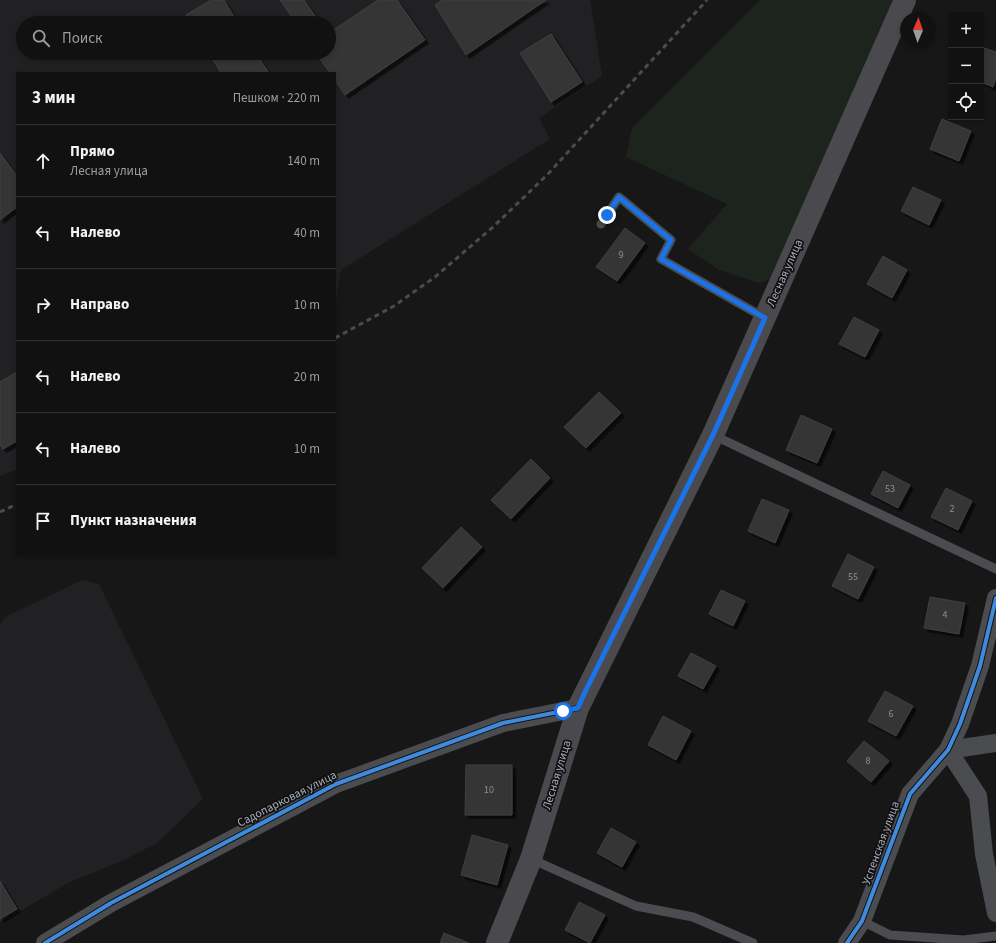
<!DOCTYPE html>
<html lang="ru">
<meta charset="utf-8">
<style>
:root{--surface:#111;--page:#1a1a1a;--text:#f1f3f6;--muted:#9c9d9f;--line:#303131}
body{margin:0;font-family:"Source Sans 3",sans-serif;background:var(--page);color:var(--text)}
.controls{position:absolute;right:12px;top:12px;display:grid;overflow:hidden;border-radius:0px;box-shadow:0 2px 6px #0003}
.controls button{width:36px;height:36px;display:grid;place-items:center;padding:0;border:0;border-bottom:1px solid var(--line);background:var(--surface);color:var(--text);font:20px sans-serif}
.compass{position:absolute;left:900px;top:12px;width:36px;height:36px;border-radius:50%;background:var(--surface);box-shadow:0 2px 6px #0003;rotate:2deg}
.stop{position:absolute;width:12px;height:12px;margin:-9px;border:3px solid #1a73e8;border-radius:50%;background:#fff}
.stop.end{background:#1a73e8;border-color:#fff;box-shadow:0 1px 4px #0008}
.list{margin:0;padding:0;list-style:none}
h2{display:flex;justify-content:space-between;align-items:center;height:52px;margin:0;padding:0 16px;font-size:17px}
h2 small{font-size:13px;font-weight:400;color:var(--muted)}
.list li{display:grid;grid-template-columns:26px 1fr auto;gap:12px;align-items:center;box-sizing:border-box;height:72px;padding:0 16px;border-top:1px solid var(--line)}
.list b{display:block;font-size:15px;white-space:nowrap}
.list p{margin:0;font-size:13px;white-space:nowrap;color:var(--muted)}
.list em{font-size:13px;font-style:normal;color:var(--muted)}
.icon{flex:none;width:22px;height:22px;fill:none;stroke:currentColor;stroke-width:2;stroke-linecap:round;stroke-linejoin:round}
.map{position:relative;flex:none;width:996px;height:943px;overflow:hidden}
.search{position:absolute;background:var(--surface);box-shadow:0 2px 6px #0003;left:16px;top:16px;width:320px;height:44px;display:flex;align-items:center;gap:10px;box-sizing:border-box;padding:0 14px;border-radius:22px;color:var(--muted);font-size:15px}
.panel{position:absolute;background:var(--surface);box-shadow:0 2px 6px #0003;left:16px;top:72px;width:320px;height:484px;border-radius:0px}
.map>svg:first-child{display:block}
.built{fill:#212123;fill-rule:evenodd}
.green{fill:#1d241e}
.building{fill:#353536;stroke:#3f4043;filter:url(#shadow)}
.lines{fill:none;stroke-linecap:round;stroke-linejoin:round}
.lane{stroke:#4b4c50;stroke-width:9}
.street{stroke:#4b4c50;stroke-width:18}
.secondary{stroke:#4a4a4e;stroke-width:22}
.rail{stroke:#4b4c4f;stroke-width:3;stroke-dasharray:5 4;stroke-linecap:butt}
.cycleway-casing{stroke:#111113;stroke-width:6}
.cycleway{stroke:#408adc;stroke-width:4}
.route{stroke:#1a73e8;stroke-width:5}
.labels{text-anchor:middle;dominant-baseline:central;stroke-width:3.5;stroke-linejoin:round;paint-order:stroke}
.number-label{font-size:10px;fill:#8b8f98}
.street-label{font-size:12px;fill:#a8adb8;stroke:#111113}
</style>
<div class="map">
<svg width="996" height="943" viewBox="0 0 996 943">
<defs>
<filter id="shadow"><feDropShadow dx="3.5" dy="3.5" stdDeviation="0" flood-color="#0009"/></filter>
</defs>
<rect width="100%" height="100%" fill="#171717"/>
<g class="built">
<path d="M0 0H590L602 76 539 118 550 139 341 270 335 307V73H17V469L3 475H0ZM23 23H329V53H23Z"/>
<path d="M82 580 99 584 203 799 157 843 122 861 68 883 0 923V625L5 617Z"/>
</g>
<path class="green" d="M760 0H910L782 275 759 283 719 270 688 249 727 204 626 157 632 128Z"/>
<g class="building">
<path d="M211 0H224L238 23H191L186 15Z"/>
<path d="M280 0H304L320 23H296Z"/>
<path d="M378 0H397L425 40 345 95 335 80V73H330L316 53H329V33Z"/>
<path d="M442 0H546L466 55 435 5Z"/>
<path d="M551 34 582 82 551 102 520 53Z"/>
<path d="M981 47 996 52V78L993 87 981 82Z"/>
<path d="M209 53H256L269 73H221Z"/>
<path d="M942 119 971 131 959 161 930 149Z"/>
<path d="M0 153 17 176V207L0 220Z"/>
<path d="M913 187 941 200 929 225 901 211Z"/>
<path d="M625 228 645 243 617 281 596 267Z"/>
<path d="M883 256 907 270 892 298 867 284Z"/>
<path d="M854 317 879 330 865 357 839 344Z"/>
<path d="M17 372V441L3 449 0 444V382Z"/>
<path d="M599 392 621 413 586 448 564 427Z"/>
<path d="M801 415 832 429 817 463 786 450Z"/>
<path d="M531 459 550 478 511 519 491 500Z"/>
<path d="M883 471 910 485 898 508 871 494Z"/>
<path d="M946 488 972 501 958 530 931 517Z"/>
<path d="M762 499 789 510 775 543 748 531Z"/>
<path d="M461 527 482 547 443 588 422 568Z"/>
<path d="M848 554 874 567 858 599 832 586Z"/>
<path d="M721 590 745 601 733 626 709 614Z"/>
<path d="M930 597 965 603 959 634 924 628Z"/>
<path d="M691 653 716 666 703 689 678 676Z"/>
<path d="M885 691 913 706 896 736 868 721Z"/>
<path d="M663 716 691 731 676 760 648 745Z"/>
<path d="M864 741 889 761 871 782 847 761Z"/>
<path d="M466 765H512V815H465Z"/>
<path d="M611 828 636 842 622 867 597 853Z"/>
<path d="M472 835 508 845 497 885 461 875Z"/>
<path d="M0 881 17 909 0 919Z"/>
<path d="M579 902 605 915 590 943 565 930Z"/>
<path d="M444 933 469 943H440Z"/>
</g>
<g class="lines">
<g class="lane">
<path d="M601 224 619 197 671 240 661 259 765 318"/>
<path d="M713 435 996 569"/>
<path d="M531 859 636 906 693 917 753 943"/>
<path d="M862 921 890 935 964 940 996 936"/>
</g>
<g class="street">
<path d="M996 743 948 750 978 796 984 854 996 913"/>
<path d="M45 943 111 903 336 784 503 723 578 708"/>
<path d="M847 943 862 921 910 794 948 750 960 724 980 666 996 598"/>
</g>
<path class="secondary" d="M497 943 531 859 578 708 713 435 905 0"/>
<g class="rail">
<path d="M335 338 394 306 435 277 493 227 547 175 707 0"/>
<path d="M0 512 17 504"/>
</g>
<g class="cycleway-casing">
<g id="cycleway">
<path d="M45 943 111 903 336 784 503 723 578 708"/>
<path d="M847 943 862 921 910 794 948 750 960 724 980 666 996 598"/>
</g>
</g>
<use href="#cycleway" class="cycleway"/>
</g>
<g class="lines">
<path class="route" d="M563 711 578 708 584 694 713 435 765 318 661 259 671 240 619 197 607 215"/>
</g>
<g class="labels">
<g class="number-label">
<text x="621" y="255">9</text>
<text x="890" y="489">53</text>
<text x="952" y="509">2</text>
<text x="853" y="577">55</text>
<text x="945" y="615">4</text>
<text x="891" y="714">6</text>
<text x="868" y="761">8</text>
<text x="489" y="790">10</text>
</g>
<g class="street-label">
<text transform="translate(785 273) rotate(-66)">Лесная улица</text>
<text transform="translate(557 775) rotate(-73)">Лесная улица</text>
<text transform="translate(287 799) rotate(-27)">Садопарковая улица</text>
<text transform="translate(881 843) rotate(-70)">Успенская улица</text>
</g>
</g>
</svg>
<div class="controls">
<button>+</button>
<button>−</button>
<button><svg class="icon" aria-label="locate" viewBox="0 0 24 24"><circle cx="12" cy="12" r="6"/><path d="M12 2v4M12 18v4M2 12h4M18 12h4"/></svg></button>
</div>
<svg class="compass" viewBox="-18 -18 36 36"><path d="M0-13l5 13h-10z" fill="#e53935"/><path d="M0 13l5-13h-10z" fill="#9c9d9f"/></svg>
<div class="stop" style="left:563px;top:711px"></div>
<div class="stop end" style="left:607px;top:215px"></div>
<div class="search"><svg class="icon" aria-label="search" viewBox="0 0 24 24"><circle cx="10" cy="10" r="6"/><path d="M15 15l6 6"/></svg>Поиск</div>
<section class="panel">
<h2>3 мин<small>Пешком · 220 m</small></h2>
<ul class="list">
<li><svg class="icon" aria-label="ahead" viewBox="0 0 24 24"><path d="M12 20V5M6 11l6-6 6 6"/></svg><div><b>Прямо</b><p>Лесная улица</p></div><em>140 m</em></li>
<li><svg class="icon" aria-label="left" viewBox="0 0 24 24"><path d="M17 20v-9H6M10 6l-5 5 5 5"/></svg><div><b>Налево</b></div><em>40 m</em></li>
<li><svg class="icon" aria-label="right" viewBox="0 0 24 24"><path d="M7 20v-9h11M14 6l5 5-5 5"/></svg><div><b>Направо</b></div><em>10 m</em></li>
<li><svg class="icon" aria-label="left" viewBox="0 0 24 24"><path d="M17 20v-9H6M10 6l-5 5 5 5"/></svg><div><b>Налево</b></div><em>20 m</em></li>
<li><svg class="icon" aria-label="left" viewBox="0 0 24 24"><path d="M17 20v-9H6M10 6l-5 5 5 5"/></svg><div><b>Налево</b></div><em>10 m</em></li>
<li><svg class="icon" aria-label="arrive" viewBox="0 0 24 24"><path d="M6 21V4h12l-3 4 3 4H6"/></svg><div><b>Пункт назначения</b></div></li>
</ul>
</section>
</div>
